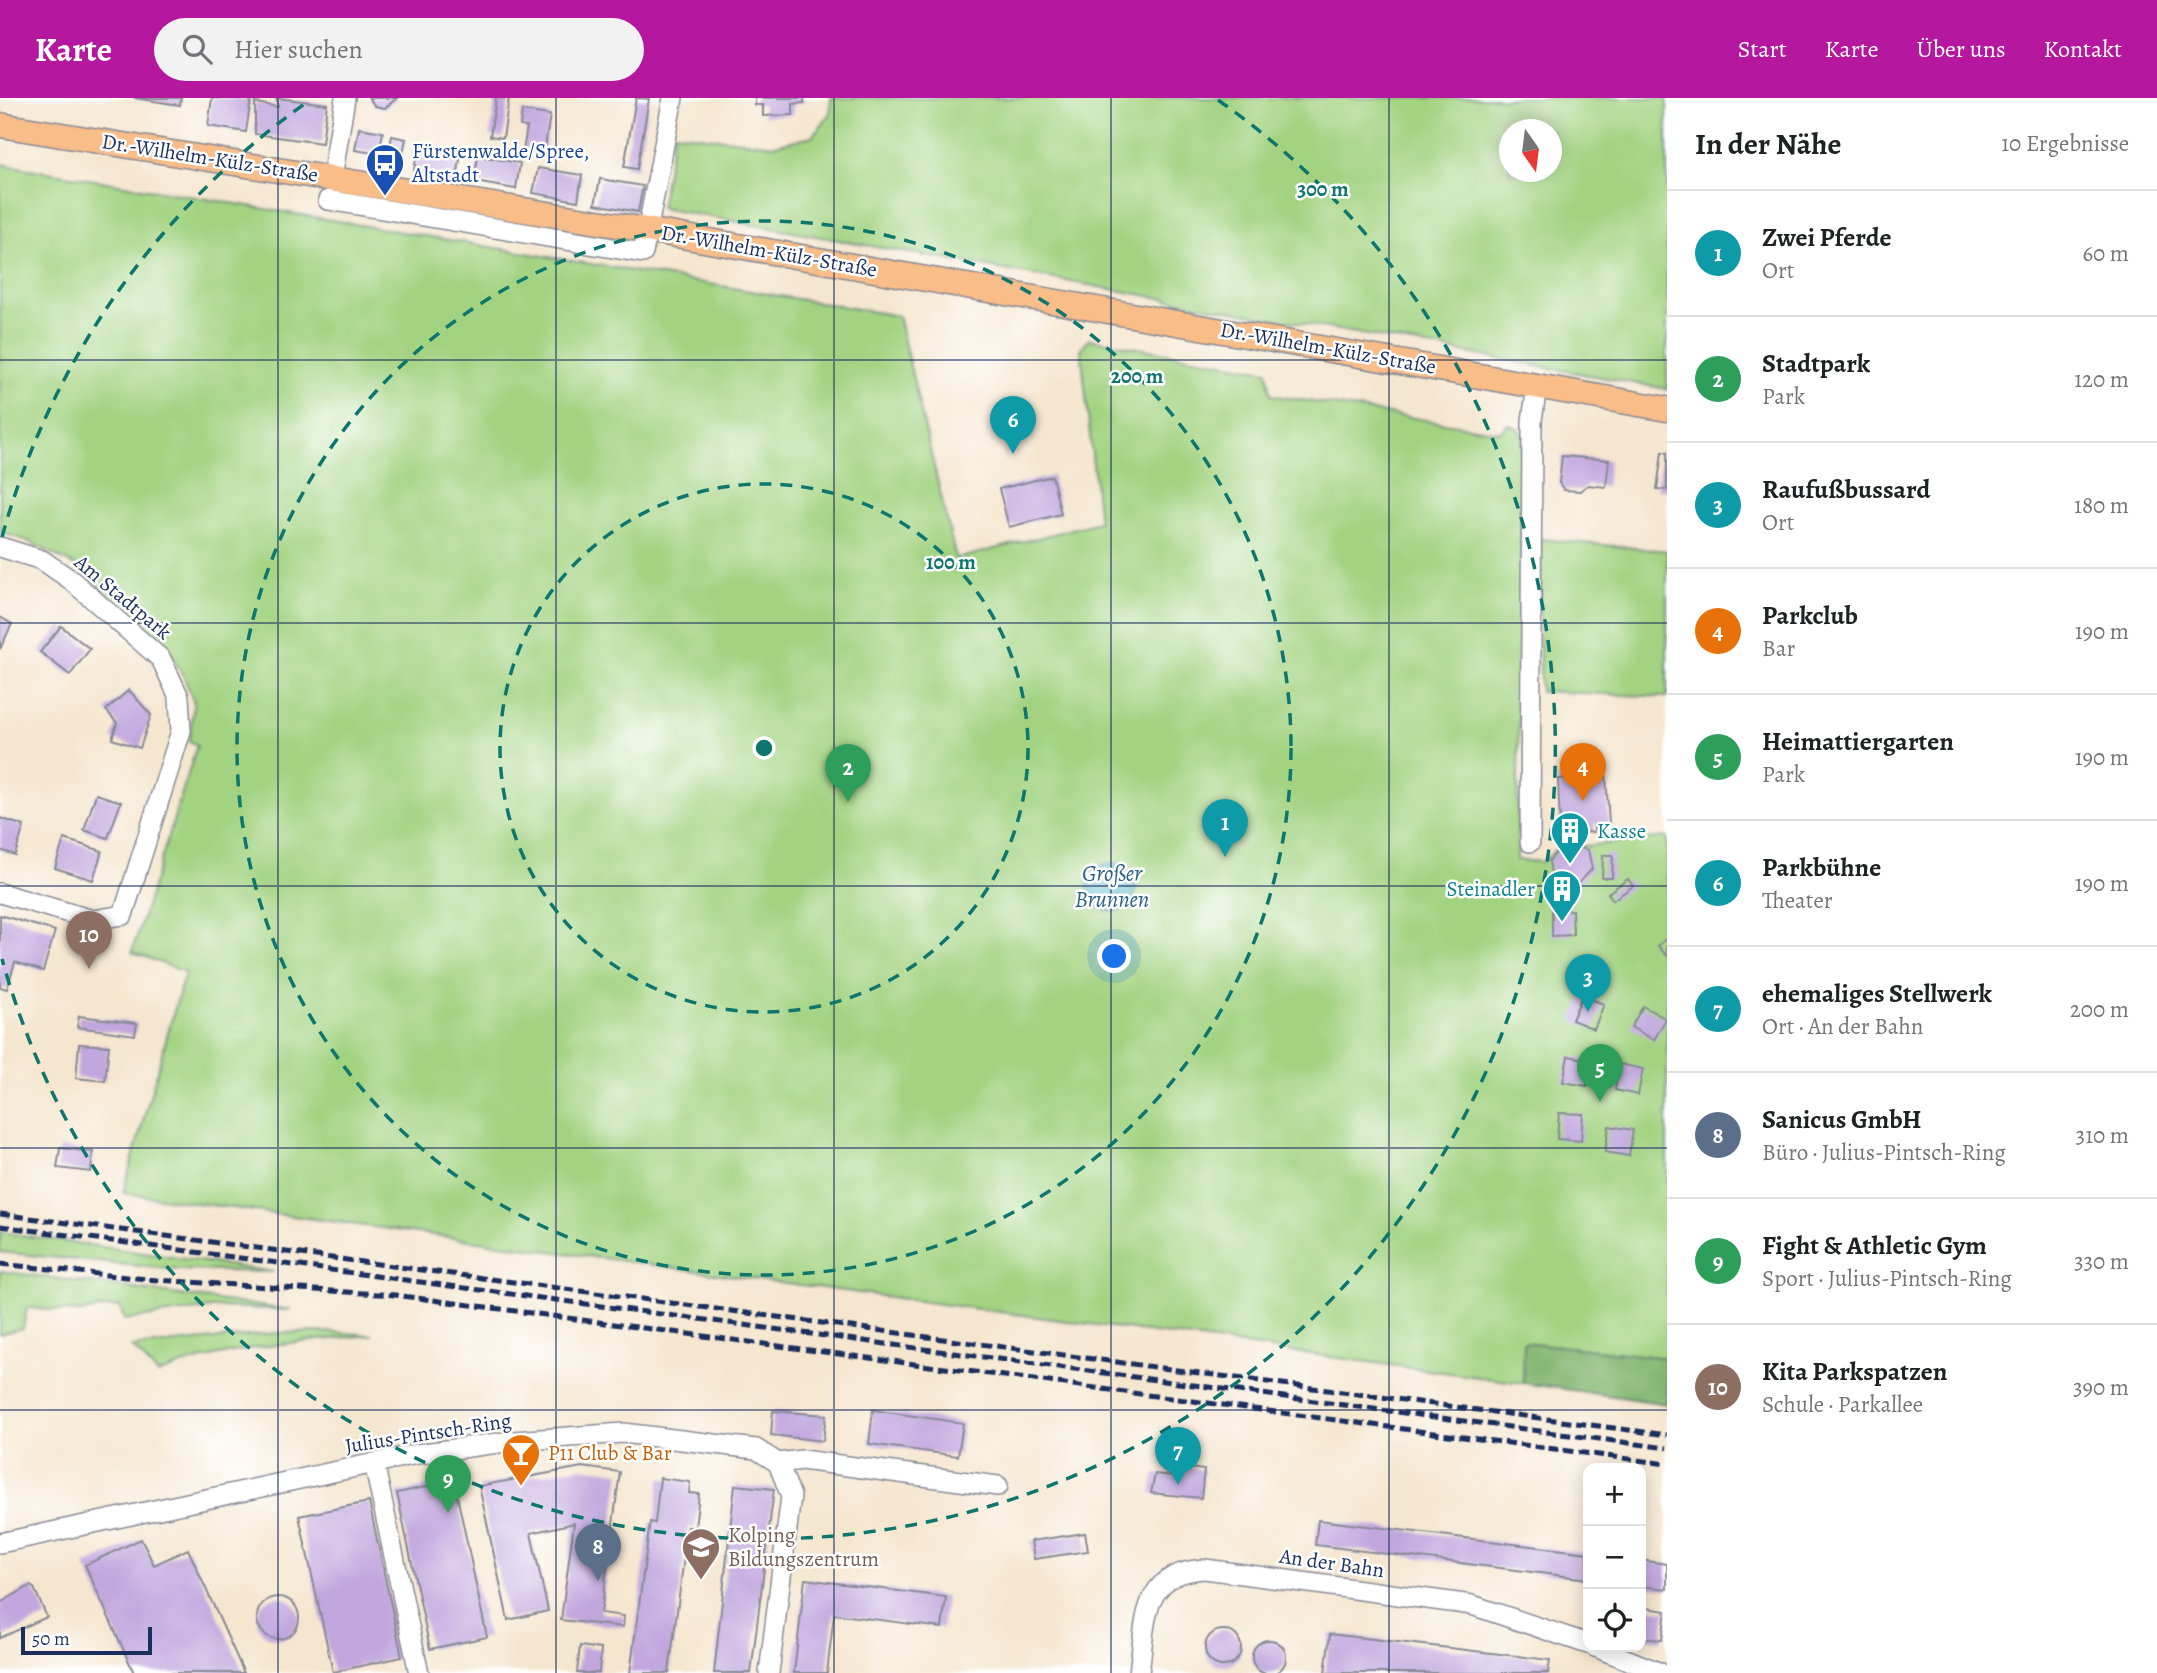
<!DOCTYPE html>
<html lang="de">
<meta charset="utf-8">
<style>
:root{--surface:#fff;--page:#f2f2f2;--text:#202124;--muted:#757577;--line:#e0e0e0;--accent:#b5179e}
body{margin:0;font-family:Alegreya,serif;background:var(--page);color:var(--text)}
.controls{position:absolute;right:21px;bottom:21px;display:grid;overflow:hidden;border-radius:14px;box-shadow:0 4px 18px #0003}
.controls button{width:63px;height:63px;display:grid;place-items:center;padding:0;border:0;border-bottom:2px solid var(--line);background:var(--surface);color:var(--text);font:35px sans-serif}
.compass{position:absolute;left:1499px;top:21px;width:63px;height:63px;border-radius:50%;background:var(--surface);box-shadow:0 4px 18px #0003;rotate:166deg}
.scale{position:absolute;left:21px;bottom:18px;width:131px;box-sizing:border-box;padding-left:7px;border:4px solid #1b2f5e;border-top:0;font-size:19px;line-height:24px;white-space:nowrap;color:#1b2f5e;-webkit-text-stroke:5px #fff;paint-order:stroke}
.you{position:absolute;left:1115px;top:859px;width:24px;height:24px;margin:-18px;border:5px solid #fff;border-radius:50%;background:#1a73e8;box-shadow:0 0 0 10px #1a73e833}
.badge{display:grid;place-items:center;width:46px;height:46px;border-radius:50%;background:var(--accent);color:#fff;font-size:23px;font-weight:700}
.pin{position:absolute;translate:-50% -58px;filter:drop-shadow(0 2px 4px #0008)}
.pin::after{content:'';position:absolute;top:37px;width:24px;height:21px;background:inherit;clip-path:polygon(0 0,100% 0,50% 100%)}
.list{margin:0;padding:0;list-style:none}
h2{display:flex;justify-content:space-between;align-items:center;height:91px;margin:0;padding:0 28px;font-size:30px}
h2 small{font-size:23px;font-weight:400;color:var(--muted)}
.list li{display:grid;grid-template-columns:46px 1fr auto;gap:21px;align-items:center;box-sizing:border-box;height:126px;padding:0 28px;border-top:2px solid var(--line)}
.list b{display:block;font-size:26px;white-space:nowrap}
.list p{margin:0;font-size:23px;white-space:nowrap;color:var(--muted)}
.list em{font-size:23px;font-style:normal;color:var(--muted)}
.icon{flex:none;width:38px;height:38px;fill:none;stroke:currentColor;stroke-width:2;stroke-linecap:round;stroke-linejoin:round}
.map{position:relative;flex:none;width:1667px;height:1575px;overflow:hidden}
header{display:flex;align-items:center;gap:42px;box-sizing:border-box;height:98px;padding:0 35px;background:var(--accent);color:#fff}
header strong{font-size:33px}
nav{display:flex;gap:38px;margin-inline-start:auto;font-size:24px}
.search{width:490px;height:63px;background:var(--page);display:flex;align-items:center;gap:18px;box-sizing:border-box;padding:0 24px;border-radius:38px;color:var(--muted);font-size:26px}
main{display:flex}
aside{flex:1;background:var(--surface)}
.map>svg:first-child{display:block}
.green{fill:#a3d381;stroke:#5f8170;stroke-width:2;fill-rule:evenodd}
.forest{fill:#82b56f;stroke:#4e7266;stroke-width:2}
.water{fill:#3fadbc;stroke:#2d6e8d;stroke-width:2}
.building{fill:#c1a7de}
.lines{fill:none;stroke-linecap:round;stroke-linejoin:round}
.minor-casing{stroke:#888a96;stroke-width:22}
.major-casing{stroke:#888a96;stroke-width:27}
.minor{stroke:#fff;stroke-width:19}
.major{stroke:#f8bd88;stroke-width:24}
.rail{stroke:#1b2f5e;stroke-width:5;stroke-dasharray:10 5;stroke-linecap:butt}
.grid{fill:none;stroke:#1b2f5e;stroke-width:2;stroke-opacity:0.55}
.ring{fill:none;stroke:#0f766e;stroke-width:3.5;stroke-dasharray:12 9}
.labels{text-anchor:middle;dominant-baseline:central;stroke-width:5;stroke-linejoin:round;paint-order:stroke}
.transit-label{font-size:21px;fill:#164399;stroke:#fff;text-anchor:start}
.street-label{font-size:21px;fill:#1b2f5e;stroke:#fff}
.culture-label{font-size:21px;fill:#0d838f;stroke:#fff;text-anchor:start}
.food-label{font-size:21px;fill:#c56008;stroke:#fff;text-anchor:start}
.education-label{font-size:21px;fill:#785e54;stroke:#fff;text-anchor:start}
.water-label{font-size:23px;font-style:italic;fill:#296184;stroke:#fff}
.centre{fill:#0f766e;stroke:#fff;stroke-width:3.5}
.ring-label{font-size:21px;text-anchor:middle;font-weight:bold;fill:#0f766e;stroke:#fff;stroke-width:5;stroke-linejoin:round;paint-order:stroke}
</style>
<header>
<strong>Karte</strong>
<div class="search"><svg class="icon" aria-label="search" viewBox="0 0 24 24"><circle cx="10" cy="10" r="6"/><path d="M15 15l6 6"/></svg>Hier suchen</div>
<nav><a>Start</a><a>Karte</a><a>Über uns</a><a>Kontakt</a></nav>
</header>
<main>
<div class="map">
<svg width="1667" height="1575" viewBox="0 0 1667 1575">
<rect width="100%" height="100%" fill="#fff"/>
<filter id="ink" filterUnits="userSpaceOnUse"><feTurbulence type="fractalNoise" baseFrequency=".0143" numOctaves="2"/><feDisplacementMap in="SourceGraphic" scale="14" xChannelSelector="R" yChannelSelector="G"/><feConvolveMatrix kernelMatrix="1 2 1 2 8 2 1 2 1" color-interpolation-filters="sRGB"/></filter>
<filter id="wash" filterUnits="userSpaceOnUse"><feTurbulence type="fractalNoise" baseFrequency=".00686" numOctaves="4" result="noise"/><feDisplacementMap in="SourceGraphic" scale="28" xChannelSelector="R" yChannelSelector="G"/><feGaussianBlur stdDeviation="1.57" result="paint"/><feColorMatrix in="noise" values="0 0 0 0 0 0 0 0 0 0 0 0 0 0 0 0 0 1.4 0 .05"/><feComposite in="paint" operator="in"/></filter>
<g filter="url(#wash)">
<rect width="100%" height="100%" fill="#f5e6cf"/>
<g class="green">
<path d="M831 0H1667V291L660 110 674 35 775 47 812 38 830 17ZM1510 32H1552V74H1510Z"/>
<path d="M0 66 898 218 956 461 1099 424 1081 250 1089 241 1267 273 1271 297 1500 334 1508 326 1518 330 1522 338 1517 762 1542 764 1562 746 1575 749 1667 739V1260L1525 1244 1523 1285 123 1095 185 874 132 854 197 647 189 643 194 605 183 577 166 549 74 467 28 443 0 434Z"/>
<path d="M1540 441 1667 453V599L1540 593Z"/>
<path d="M0 1134 274 1174 179 1172 0 1154Z"/>
<path d="M0 1173 291 1212 220 1209 124 1222 120 1208 78 1214 27 1210 23 1230 0 1236Z"/>
<path d="M330 1234 373 1237C302 1243 224 1249 158 1276L132 1249 277 1235Z"/>
</g>
<path class="forest" d="M1524 1244 1667 1260V1306L1523 1285Z"/>
<circle class="water" cx="1112" cy="789" r="24"/>
<g id="blocks">
<g class="building">
<path d="M134 0H181L180 7Z"/>
<path d="M212 0 251 1 246 34 208 28Z"/>
<path d="M276 0 327 6 322 45 255 36V5L278 9Z"/>
<path d="M369 0H397L385 10 375 8Z"/>
<path d="M496 0H509L503 40 490 38Z"/>
<path d="M636 0 649 1 637 71 624 69Z"/>
<path d="M755 0H804V5L793 6V17L763 18V7H755Z"/>
<path d="M522 13 550 17 544 56 523 53 527 29 520 28Z"/>
<path d="M359 30 383 34 379 56 355 52Z"/>
<path d="M392 38 406 41 402 59 388 57Z"/>
<path d="M418 47 461 55 457 80 414 73Z"/>
<path d="M478 58 520 65 516 91 474 84Z"/>
<path d="M538 70 582 77 578 103 533 95Z"/>
<path d="M600 81 643 88 638 114 595 106Z"/>
<path d="M1662 354H1667V392L1657 391Z"/>
<path d="M1562 358 1609 362 1606 389 1588 387 1580 393 1564 392 1559 385Z"/>
<path d="M1052 378 1061 416 1009 429 999 391Z"/>
<path d="M0 519 12 526 0 551Z"/>
<path d="M61 528 90 551 70 577 40 554Z"/>
<path d="M129 592 151 617 140 650 112 641 117 625 106 612Z"/>
<path d="M1606 678 1609 725 1594 726V734L1571 735 1570 728H1560L1558 681Z"/>
<path d="M96 696 121 704 108 740 84 732Z"/>
<path d="M0 720 24 728 15 757 0 752Z"/>
<path d="M64 741 102 753 93 782 55 770Z"/>
<path d="M1563 746 1588 752 1592 771 1578 786 1553 788 1549 763Z"/>
<path d="M1603 757H1613L1612 780H1602Z"/>
<path d="M1628 781 1633 788 1613 802 1608 795Z"/>
<path d="M1572 812 1573 837 1552 838V813Z"/>
<path d="M0 817 55 833 43 873 15 864 7 891 0 889Z"/>
<path d="M1667 840V858L1658 848Z"/>
<path d="M1582 898 1604 906 1594 931 1572 922Z"/>
<path d="M1643 908 1666 921 1654 942 1631 929Z"/>
<path d="M79 918 137 925 135 937 77 929Z"/>
<path d="M79 946 109 948 105 983 76 980Z"/>
<path d="M1568 958 1591 962 1587 988 1563 984Z"/>
<path d="M1620 966 1643 971 1638 997 1615 992Z"/>
<path d="M1559 1015 1583 1016 1581 1043 1557 1041Z"/>
<path d="M1609 1028 1633 1032 1629 1058 1605 1054Z"/>
<path d="M60 1050 93 1054 91 1074 57 1070Z"/>
<path d="M873 1312 963 1325 958 1358 869 1346Z"/>
<path d="M773 1313 826 1317 823 1343 771 1337Z"/>
<path d="M582 1369 620 1374 601 1515 624 1518 623 1529 561 1522 574 1425 531 1435 548 1513 508 1522 479 1388Z"/>
<path d="M1182 1369 1204 1372 1201 1400 1151 1395 1155 1376 1181 1379Z"/>
<path d="M660 1380 690 1384 689 1395 699 1396 695 1430 688 1429 669 1575H630L650 1424 655 1425Z"/>
<path d="M454 1383 487 1539 430 1551 397 1395Z"/>
<path d="M735 1387 774 1391 751 1575H714Z"/>
<path d="M369 1404 402 1559 333 1574 299 1418Z"/>
<path d="M1318 1422 1588 1455V1481L1315 1447Z"/>
<path d="M1085 1435 1088 1453 1034 1461 1031 1443Z"/>
<path d="M141 1441 154 1467 188 1451 244 1575H134L85 1467Z"/>
<path d="M1641 1462 1667 1466V1491L1641 1488Z"/>
<path d="M805 1481 946 1499 942 1530 834 1516 827 1575H794Z"/>
<path d="M30 1488 34 1490 47 1519 0 1540V1505Z"/>
<circle cx="278" cy="1520" r="21"/>
<path d="M1641 1509 1666 1513 1662 1542 1641 1540Z"/>
<circle cx="1223" cy="1550" r="18"/>
<path d="M1330 1536 1550 1562 1548 1575H1325Z"/>
<circle cx="1269" cy="1559" r="17"/>
<path d="M580 1548 601 1551 599 1575H577Z"/>
</g>
</g>
</g>
<g filter="url(#ink)">
<use href="#blocks" fill-opacity="0" stroke="#888a96" stroke-width="2"/>
<g class="lines">
<g class="minor-casing">
<g id="minor">
<path d="M332 80 345 0"/>
<path d="M328 102 643 155 673 0"/>
<path d="M0 449 42 462 71 482 161 561 179 599 181 633 123 817 93 822 0 795"/>
<path d="M1530 744 1532 323 1537 287"/>
<path d="M374 1365 419 1575"/>
<path d="M778 1365 802 1362 998 1388"/>
<path d="M0 1445 417 1356 513 1343 623 1335 756 1351 778 1365 791 1398 769 1575"/>
<path d="M1595 1549 1661 1575"/>
<path d="M1139 1575C1146 1525 1140 1474 1205 1471L1472 1507 1588 1546"/>
</g>
</g>
<g class="major-casing">
<path id="major" d="M0 27 647 132 1667 311"/>
</g>
<use href="#minor" class="minor"/>
<use href="#major" class="major"/>
<g class="rail">
<path d="M0 1116 1667 1337"/>
<path d="M0 1128 1667 1350"/>
<path d="M0 1166 157 1182 395 1197 1667 1366"/>
</g>
</g>
</g>
<path class="grid" d="M278 0V1575M556 0V1575M834 0V1575M1111 0V1575M1389 0V1575M0 262H1667M0 525H1667M0 788H1667M0 1050H1667M0 1312H1667"/>
<g class="ring">
<circle cx="764" cy="650" r="264"/>
<circle cx="764" cy="650" r="527"/>
<path d="M2 439A791 791 0 0 1 310 2M1218 2A791 791 0 1 1 2 861"/>
</g>
<defs>
<g id="bus-pin" transform="scale(2.0125)"><path d="M0 17L-7.5 6A9.5 9.5 0 1 1 7.5 6Z" fill="#1a4fb4" stroke="#fff"/><path d="M-5-6H5V4H4V6H2V4H-2V6H-4V4H-5ZM-3.5-4V0h7V-4ZM-3.5 1.2v1.5H-2V1.2ZM2 1.2v1.5H3.5V1.2Z" fill="#fff"/></g>
<g id="building-pin" transform="scale(2.0125)"><path d="M0 17L-7.5 6A9.5 9.5 0 1 1 7.5 6Z" fill="#0f9aa8" stroke="#fff"/><path d="M-4-6H4V6H1V3H-1V6H-4ZM-2.5-4.3h1.7v1.8h-1.7ZM.8-4.3h1.7v1.8H.8ZM-2.5-1h1.7V.8h-1.7ZM.8-1h1.7V.8H.8Z" fill="#fff"/></g>
<g id="bar-pin" transform="scale(2.0125)"><path d="M0 17L-7.5 6A9.5 9.5 0 1 1 7.5 6Z" fill="#e8710a" stroke="#fff"/><path d="M-6-5H6L.8 .8V4.5H3.5V6h-7V4.5H-.8V.8Z" fill="#fff"/></g>
<g id="school-pin" transform="scale(2.0125)"><path d="M0 17L-7.5 6A9.5 9.5 0 1 1 7.5 6Z" fill="#8d6e63" stroke="#fff"/><path d="M0-5L7-2L0 1L-7-2ZM-4 1L0 2.5L4 1V4Q0 6-4 4Z" fill="#fff"/></g>
</defs>
<g fill-rule="evenodd">
<use href="#bus-pin" x="385" y="65"/>
<use href="#building-pin" x="1570" y="733"/>
<use href="#building-pin" x="1562" y="791"/>
<use href="#bar-pin" x="521" y="1355"/>
<use href="#school-pin" x="701" y="1449"/>
</g>
<g class="labels">
<g class="transit-label">
<text x="412" y="53">Fürstenwalde/Spree,<tspan x="412" dy="24">Altstadt</tspan></text>
</g>
<g class="street-label">
<text transform="translate(210 60) rotate(9)">Dr.-Wilhelm-Külz-Straße</text>
<text transform="translate(769 153) rotate(10)">Dr.-Wilhelm-Külz-Straße</text>
<text transform="translate(1328 250) rotate(10)">Dr.-Wilhelm-Külz-Straße</text>
<text transform="translate(123 499) rotate(40)">Am Stadtpark</text>
<text transform="translate(428 1335) rotate(-9)">Julius-Pintsch-Ring</text>
<text transform="translate(1332 1465) rotate(8)">An der Bahn</text>
</g>
<g class="culture-label">
<text x="1597" y="733">Kasse</text>
<text x="1535" y="791" text-anchor="end">Steinadler</text>
</g>
<g class="food-label">
<text x="548" y="1355">P11 Club &amp; Bar</text>
</g>
<g class="education-label">
<text x="728" y="1437">Kolping<tspan x="728" dy="24">Bildungszentrum</tspan></text>
</g>
<g class="water-label">
<text x="1112" y="775">Großer<tspan x="1112" dy="26">Brunnen</tspan></text>
</g>
</g>
<circle cx="764" cy="650" r="10" class="centre"/>
<g class="ring-label">
<text x="1323" y="98">300 m</text>
<text x="1137" y="285">200 m</text>
<text x="951" y="471">100 m</text>
</g>
</svg>
<div class="controls">
<button>+</button>
<button>−</button>
<button><svg class="icon" aria-label="locate" viewBox="0 0 24 24"><circle cx="12" cy="12" r="6"/><path d="M12 2v4M12 18v4M2 12h4M18 12h4"/></svg></button>
</div>
<svg class="compass" viewBox="-18 -18 36 36"><path d="M0-13l5 13h-10z" fill="#e53935"/><path d="M0 13l5-13h-10z" fill="#757577"/></svg>
<div class="scale">50 m</div>
<div class="you"></div>
<div class="pin badge" style="left:1225px;top:759px;background:#0f9aa8">1</div>
<div class="pin badge" style="left:848px;top:704px;background:#2e9e5b">2</div>
<div class="pin badge" style="left:1588px;top:914px;background:#0f9aa8">3</div>
<div class="pin badge" style="left:1583px;top:703px;background:#e8710a">4</div>
<div class="pin badge" style="left:1600px;top:1004px;background:#2e9e5b">5</div>
<div class="pin badge" style="left:1013px;top:356px;background:#0f9aa8">6</div>
<div class="pin badge" style="left:1178px;top:1387px;background:#0f9aa8">7</div>
<div class="pin badge" style="left:598px;top:1483px;background:#5c6f8a">8</div>
<div class="pin badge" style="left:448px;top:1415px;background:#2e9e5b">9</div>
<div class="pin badge" style="left:89px;top:871px;background:#8d6e63">10</div>
</div>
<aside>
<h2>In der Nähe<small>10 Ergebnisse</small></h2>
<ul class="list">
<li><span class="badge" style="background:#0f9aa8">1</span><div><b>Zwei Pferde</b><p>Ort</p></div><em>60 m</em></li>
<li><span class="badge" style="background:#2e9e5b">2</span><div><b>Stadtpark</b><p>Park</p></div><em>120 m</em></li>
<li><span class="badge" style="background:#0f9aa8">3</span><div><b>Raufußbussard</b><p>Ort</p></div><em>180 m</em></li>
<li><span class="badge" style="background:#e8710a">4</span><div><b>Parkclub</b><p>Bar</p></div><em>190 m</em></li>
<li><span class="badge" style="background:#2e9e5b">5</span><div><b>Heimattiergarten</b><p>Park</p></div><em>190 m</em></li>
<li><span class="badge" style="background:#0f9aa8">6</span><div><b>Parkbühne</b><p>Theater</p></div><em>190 m</em></li>
<li><span class="badge" style="background:#0f9aa8">7</span><div><b>ehemaliges Stellwerk</b><p>Ort · An der Bahn</p></div><em>200 m</em></li>
<li><span class="badge" style="background:#5c6f8a">8</span><div><b>Sanicus GmbH</b><p>Büro · Julius-Pintsch-Ring</p></div><em>310 m</em></li>
<li><span class="badge" style="background:#2e9e5b">9</span><div><b>Fight &amp; Athletic Gym</b><p>Sport · Julius-Pintsch-Ring</p></div><em>330 m</em></li>
<li><span class="badge" style="background:#8d6e63">10</span><div><b>Kita Parkspatzen</b><p>Schule · Parkallee</p></div><em>390 m</em></li>
</ul>
</aside>
</main>
